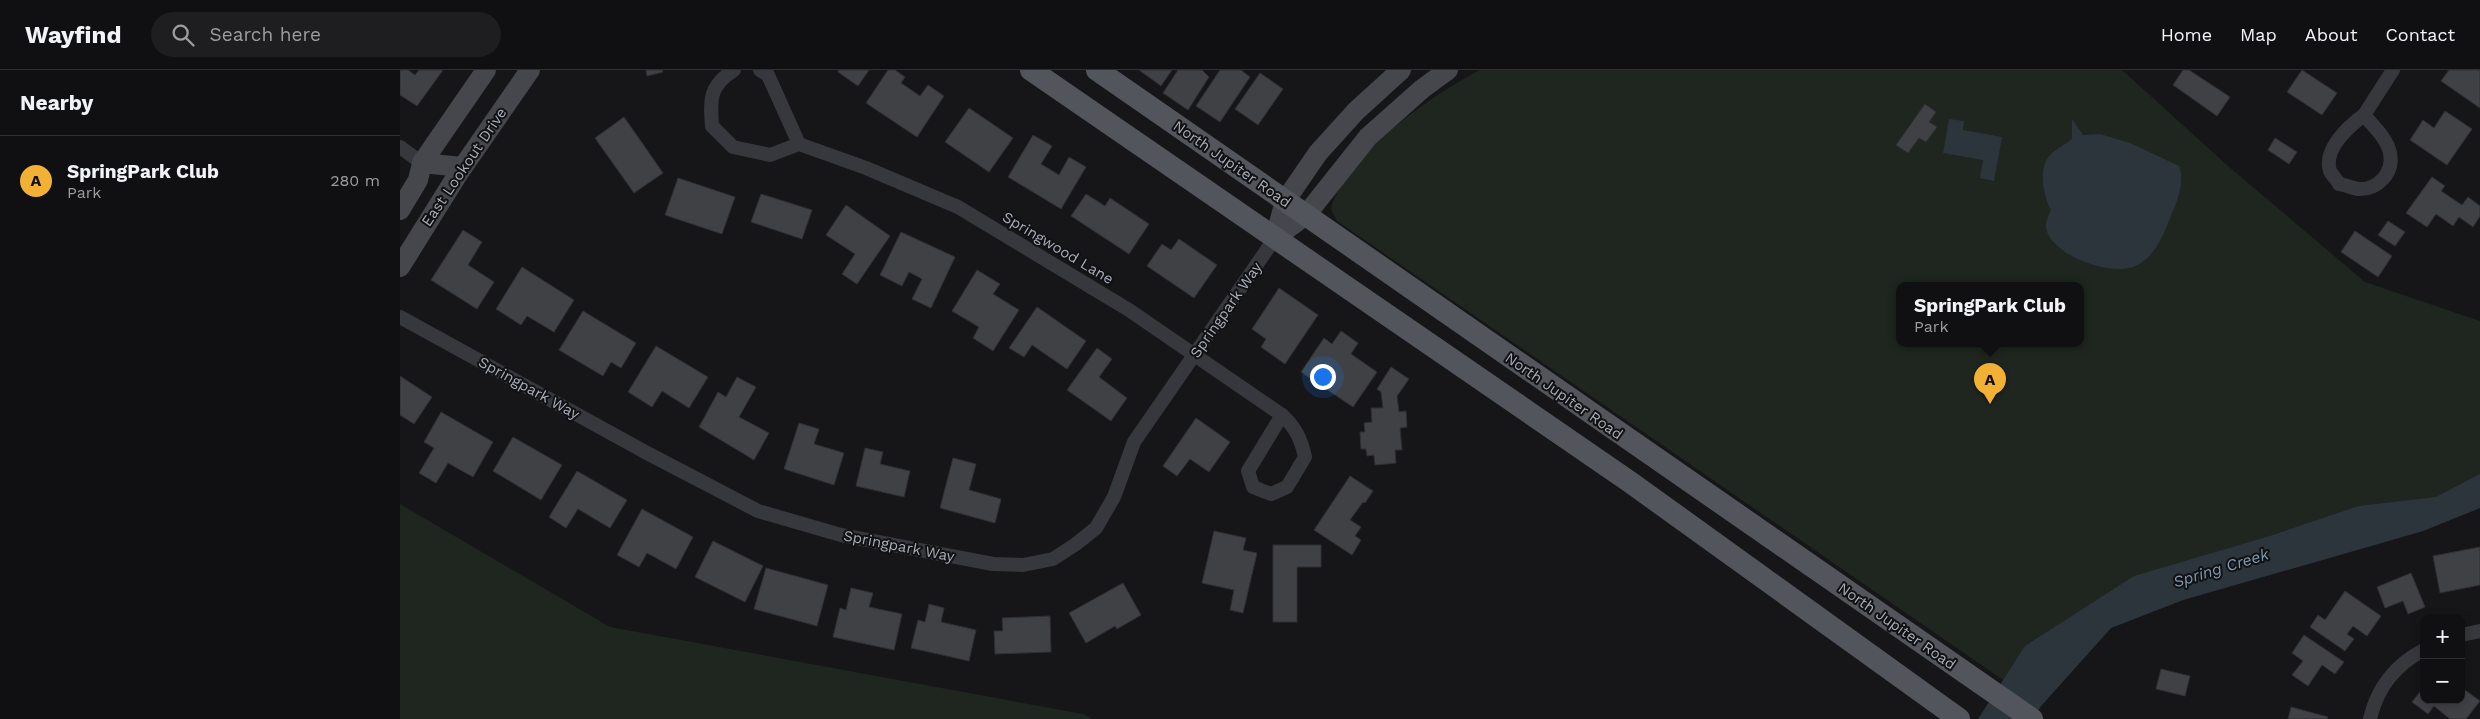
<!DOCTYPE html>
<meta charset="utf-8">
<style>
:root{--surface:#101012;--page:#1e1e20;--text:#f1f3f6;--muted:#9c9d9f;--line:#303032;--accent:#f2b134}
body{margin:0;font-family:"Work Sans",sans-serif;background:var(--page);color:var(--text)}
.controls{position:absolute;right:15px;bottom:15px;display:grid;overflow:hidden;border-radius:10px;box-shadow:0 2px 8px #0003}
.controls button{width:45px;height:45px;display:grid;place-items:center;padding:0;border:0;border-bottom:1px solid var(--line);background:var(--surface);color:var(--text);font:25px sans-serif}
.you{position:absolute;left:922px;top:306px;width:18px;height:18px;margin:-12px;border:4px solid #fff;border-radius:50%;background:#1a73e8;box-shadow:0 0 0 8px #1a73e833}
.badge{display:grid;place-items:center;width:32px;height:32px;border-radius:50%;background:var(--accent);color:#111;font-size:16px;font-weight:700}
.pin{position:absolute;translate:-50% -41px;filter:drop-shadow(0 1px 2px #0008)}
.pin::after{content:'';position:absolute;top:26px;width:18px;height:15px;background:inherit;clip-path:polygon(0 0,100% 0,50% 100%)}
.popup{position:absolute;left:1496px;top:212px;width:188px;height:65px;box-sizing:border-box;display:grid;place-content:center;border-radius:10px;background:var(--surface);filter:drop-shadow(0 1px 4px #0005);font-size:16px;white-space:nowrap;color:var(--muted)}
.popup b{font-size:19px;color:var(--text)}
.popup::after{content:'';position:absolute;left:50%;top:100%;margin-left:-10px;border:10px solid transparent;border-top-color:var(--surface)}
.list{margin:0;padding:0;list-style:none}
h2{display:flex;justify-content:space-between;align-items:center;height:65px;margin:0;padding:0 20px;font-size:21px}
h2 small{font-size:16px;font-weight:400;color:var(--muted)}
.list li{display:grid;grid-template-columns:32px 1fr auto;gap:15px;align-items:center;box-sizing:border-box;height:90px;padding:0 20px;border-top:1px solid var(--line)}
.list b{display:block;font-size:19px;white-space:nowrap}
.list p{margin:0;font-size:16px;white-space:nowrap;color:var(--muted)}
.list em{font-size:16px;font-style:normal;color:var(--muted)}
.icon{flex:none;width:28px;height:28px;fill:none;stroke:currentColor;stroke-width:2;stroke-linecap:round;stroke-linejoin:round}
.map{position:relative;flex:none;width:2080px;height:649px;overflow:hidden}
header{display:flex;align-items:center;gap:30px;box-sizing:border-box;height:70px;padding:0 25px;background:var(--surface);border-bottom:1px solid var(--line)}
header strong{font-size:24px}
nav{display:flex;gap:28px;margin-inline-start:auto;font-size:18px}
.search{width:350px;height:45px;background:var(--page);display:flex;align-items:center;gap:12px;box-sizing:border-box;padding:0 18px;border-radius:28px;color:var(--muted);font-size:19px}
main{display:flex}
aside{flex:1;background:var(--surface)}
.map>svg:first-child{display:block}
.green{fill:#1e261f;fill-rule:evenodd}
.water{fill:#2c353c}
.building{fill:#404145;stroke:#303034}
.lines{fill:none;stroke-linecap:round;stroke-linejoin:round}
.street{stroke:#37383d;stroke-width:14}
.secondary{stroke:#45474d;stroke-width:20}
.primary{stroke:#53555c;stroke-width:22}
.labels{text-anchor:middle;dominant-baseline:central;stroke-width:4;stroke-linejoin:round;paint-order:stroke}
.street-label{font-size:15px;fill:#a8adb8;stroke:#111113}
.water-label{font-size:16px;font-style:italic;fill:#7f9bb3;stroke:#111113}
</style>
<header>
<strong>Wayfind</strong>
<div class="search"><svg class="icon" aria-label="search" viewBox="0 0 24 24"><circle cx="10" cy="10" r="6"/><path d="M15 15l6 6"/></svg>Search here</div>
<nav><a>Home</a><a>Map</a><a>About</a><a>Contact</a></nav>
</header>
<main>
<aside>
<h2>Nearby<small></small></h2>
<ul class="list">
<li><span class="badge">A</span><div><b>SpringPark Club</b><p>Park</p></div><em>280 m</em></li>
</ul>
</aside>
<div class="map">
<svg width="2080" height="649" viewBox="0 0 2080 649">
<rect width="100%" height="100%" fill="#161618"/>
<g class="green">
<path d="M1080 0H1722L1828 96 1965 212 2080 251V438L2023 461 1783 530 1711 558 1641 636 937 151 931 139C946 84 1032 25 1080 0ZM1500 215H1680V273H1500Z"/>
<path d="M0 434 210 557 683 644 693 649H0Z"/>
</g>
<g class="water">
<path d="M1549 49 1564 51 1563 60 1602 67 1594 111 1580 108 1583 90 1543 83Z"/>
<path d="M1672 49 1683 65 1700 64 1730 73 1779 96C1785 109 1778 130 1772 143 1765 162 1754 190 1733 197 1709 206 1651 185 1646 158 1645 152 1649 145 1651 140 1643 125 1637 96 1652 83 1658 78 1666 74 1672 69Z"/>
<path d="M2080 404V438L2023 461 1783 530 1711 558 1641 636 1633 649H1578L1625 576 1734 506 1870 466 1959 436 2036 427Z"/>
</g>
<g class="building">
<path d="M0 0H8L15 5 19 0H43L17 36 0 25Z"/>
<path d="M246 0H262L263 2 247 6Z"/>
<path d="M439 0H469L458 16 438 2Z"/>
<path d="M488 0H495L505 7 501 13 520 26 528 15 544 26 517 67 466 33Z"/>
<path d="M739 0H772L761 16Z"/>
<path d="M778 0H802L809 7 788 40 763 23Z"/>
<path d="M820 0H841L850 7 820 52 796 36Z"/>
<path d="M1783 0H1789L1830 27 1817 46 1773 15Z"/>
<path d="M1902 0 1937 23 1922 45 1887 22Z"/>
<path d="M2049 0H2080V38L2041 11Z"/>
<path d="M860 3 883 19 858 55 835 39Z"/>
<path d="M1525 34 1536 42 1529 52 1537 57 1526 72 1519 68 1508 83 1496 75Z"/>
<path d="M569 38 613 68 589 102 545 72Z"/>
<path d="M2045 41 2072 59 2047 95 2010 70 2023 50 2034 58Z"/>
<path d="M224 47 263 103 234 123 195 68Z"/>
<path d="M633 65 652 76 641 94 659 105 669 87 686 97 661 139 608 107Z"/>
<path d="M1875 68 1897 82 1889 94 1868 80Z"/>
<path d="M2032 107 2045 116 2041 121 2062 135 2068 127 2080 136V146L2073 157 2059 147 2053 156 2036 144 2027 157 2006 143Z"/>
<path d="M278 108 335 127 322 164 265 145Z"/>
<path d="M361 124 412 140 402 169 351 152Z"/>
<path d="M686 124 705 136 710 128 749 154 729 184 671 146Z"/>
<path d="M446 135 490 166 457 214 442 204 455 184 426 165Z"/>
<path d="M1988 151 2005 162 1995 176 1978 165Z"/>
<path d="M63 160 82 172 68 195 94 212 77 239 31 210Z"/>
<path d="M1955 161 1992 186 1978 207 1941 182Z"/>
<path d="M501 162 555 187 531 238 512 229 522 209 509 202 502 216 480 205Z"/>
<path d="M779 169 817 195 794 228 747 196 762 174 771 180Z"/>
<path d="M122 197 174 230 154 262 127 246 121 255 96 239Z"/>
<path d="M577 200 600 214 593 224 619 240 593 281 573 268 579 257 552 241Z"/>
<path d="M879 218 918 245 885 294 861 277 866 269 852 259Z"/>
<path d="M637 237 686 271 667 299 632 275 624 287 609 278Z"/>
<path d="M183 241 236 273 221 298 211 292 203 306 159 280Z"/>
<path d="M941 261 958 273 951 284 977 302 953 337 901 302 924 268 932 274Z"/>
<path d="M256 276 308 307 289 338 262 321 252 337 228 322Z"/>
<path d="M697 278 712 289 699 307 727 328 711 351 667 320Z"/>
<path d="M991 297 1009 309 997 326 999 342 1006 341 1007 357 1000 358 1002 380H995L996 393 975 395 974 385 967 386 966 379H961L960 362H965L964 353 972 352 971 338H983L981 322 977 319Z"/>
<path d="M0 306 32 327 14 354 0 345Z"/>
<path d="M337 307 356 317 339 347 369 363 354 390 299 357 318 322 326 327Z"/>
<path d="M41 342 93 372 73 407 48 393 36 413 19 403 34 378 24 372Z"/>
<path d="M796 348 830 372 809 402 790 389 777 406 763 396Z"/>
<path d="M399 353 419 359 414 374 444 383 434 415 384 399Z"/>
<path d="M113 367 162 395 141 430 93 401Z"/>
<path d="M465 378 483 382 480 394 510 401 504 427 456 416Z"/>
<path d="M553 388 576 394 569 420 601 429 595 453 540 438Z"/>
<path d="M177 401 227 430 210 458 178 439 166 458 149 447Z"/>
<path d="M950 406 973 421 965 433 963 432 950 450 961 457 955 466 961 470 952 485 914 460Z"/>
<path d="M242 439 293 467 276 499 247 483 239 497 217 485Z"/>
<path d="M814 461 846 468 843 480 857 483 843 543 830 540 834 520 802 513Z"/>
<path d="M313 471 363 496 345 532 295 507Z"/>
<path d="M873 475H921V497H897V552H873Z"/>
<path d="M2080 477V515L2040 523 2033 486Z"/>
<path d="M366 498 428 515 417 556 354 539Z"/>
<path d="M2011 503 2025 537 2008 544 2003 531 1985 538 1977 517Z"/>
<path d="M723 513 741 545 717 559 715 556 686 573 669 543Z"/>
<path d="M451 518 473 523 469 537 502 544 494 580 433 567 440 538 446 540Z"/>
<path d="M1945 521 1981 546 1967 566 1953 556 1947 564 1954 569 1945 581 1910 557 1918 545 1925 550Z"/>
<path d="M529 534 544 538 541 552 576 560 569 591 511 578 518 550 525 552Z"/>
<path d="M650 546 651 582 595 584 594 561H603L602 548Z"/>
<path d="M1904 565 1944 592 1935 604 1922 595 1908 616 1892 605 1903 591 1892 583Z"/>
<path d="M1761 599 1790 606 1785 626 1756 619Z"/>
<path d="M2061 617 2080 631 2066 649H2050L2034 636 2028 644 2012 632 2023 618 2024 630H2061Z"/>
<path d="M1891 637 1928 647 1927 649H1888Z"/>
</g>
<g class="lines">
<g class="street">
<path d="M334 0C309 16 310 29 312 56L333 77 370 85 399 74 466 98 558 137 729 240 882 345"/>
<path d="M360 0 368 5 399 74"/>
<path d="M1964 45C1973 56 1987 68 1990 83 1994 103 1978 120 1958 119 1952 118 1946 115 1939 114 1937 110 1932 105 1930 101 1923 79 1949 56 1964 45Z"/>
<path d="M1964 45 1993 0"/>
<path d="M0 77 22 93"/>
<path d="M0 247 247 383 358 441 441 465 593 494 623 495 653 489 676 474 696 458 714 427 734 372 875 168"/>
<path d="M882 345C896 358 901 369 905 387L887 417 871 424 853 417 848 401Z"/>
<path d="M2061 565 2080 561"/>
<path d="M1970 649C1977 618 1996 594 2024 580"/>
</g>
<g class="secondary">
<path d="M22 93 62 97"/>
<path d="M0 140 18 110 22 93 86 0"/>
<path d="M875 168 906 145 968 67 1022 19 1048 0"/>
<path d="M875 168 885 131 918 83 956 41 1001 0"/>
<path d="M0 197 58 104 130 0"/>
</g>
<g class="primary">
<path d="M631 0 1230 412 1559 649"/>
<path d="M697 0 1632 649"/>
</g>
</g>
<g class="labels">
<g class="street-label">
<text transform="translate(832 94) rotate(35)">North Jupiter Road</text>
<text transform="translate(64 97) rotate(-56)">East Lookout Drive</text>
<text transform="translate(658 178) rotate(31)">Springwood Lane</text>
<text transform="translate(826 240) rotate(-55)">Springpark Way</text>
<text transform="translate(129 318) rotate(29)">Springpark Way</text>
<text transform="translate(1164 326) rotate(35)">North Jupiter Road</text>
<text transform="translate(499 476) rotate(11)">Springpark Way</text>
<text transform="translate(1497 556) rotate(35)">North Jupiter Road</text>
</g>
<g class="water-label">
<text transform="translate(1821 498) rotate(-17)">Spring Creek</text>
</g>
</g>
</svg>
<div class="controls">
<button>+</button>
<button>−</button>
</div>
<div class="you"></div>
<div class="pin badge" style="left:1590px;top:334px">A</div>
<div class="popup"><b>SpringPark Club</b>Park</div>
</div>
</main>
